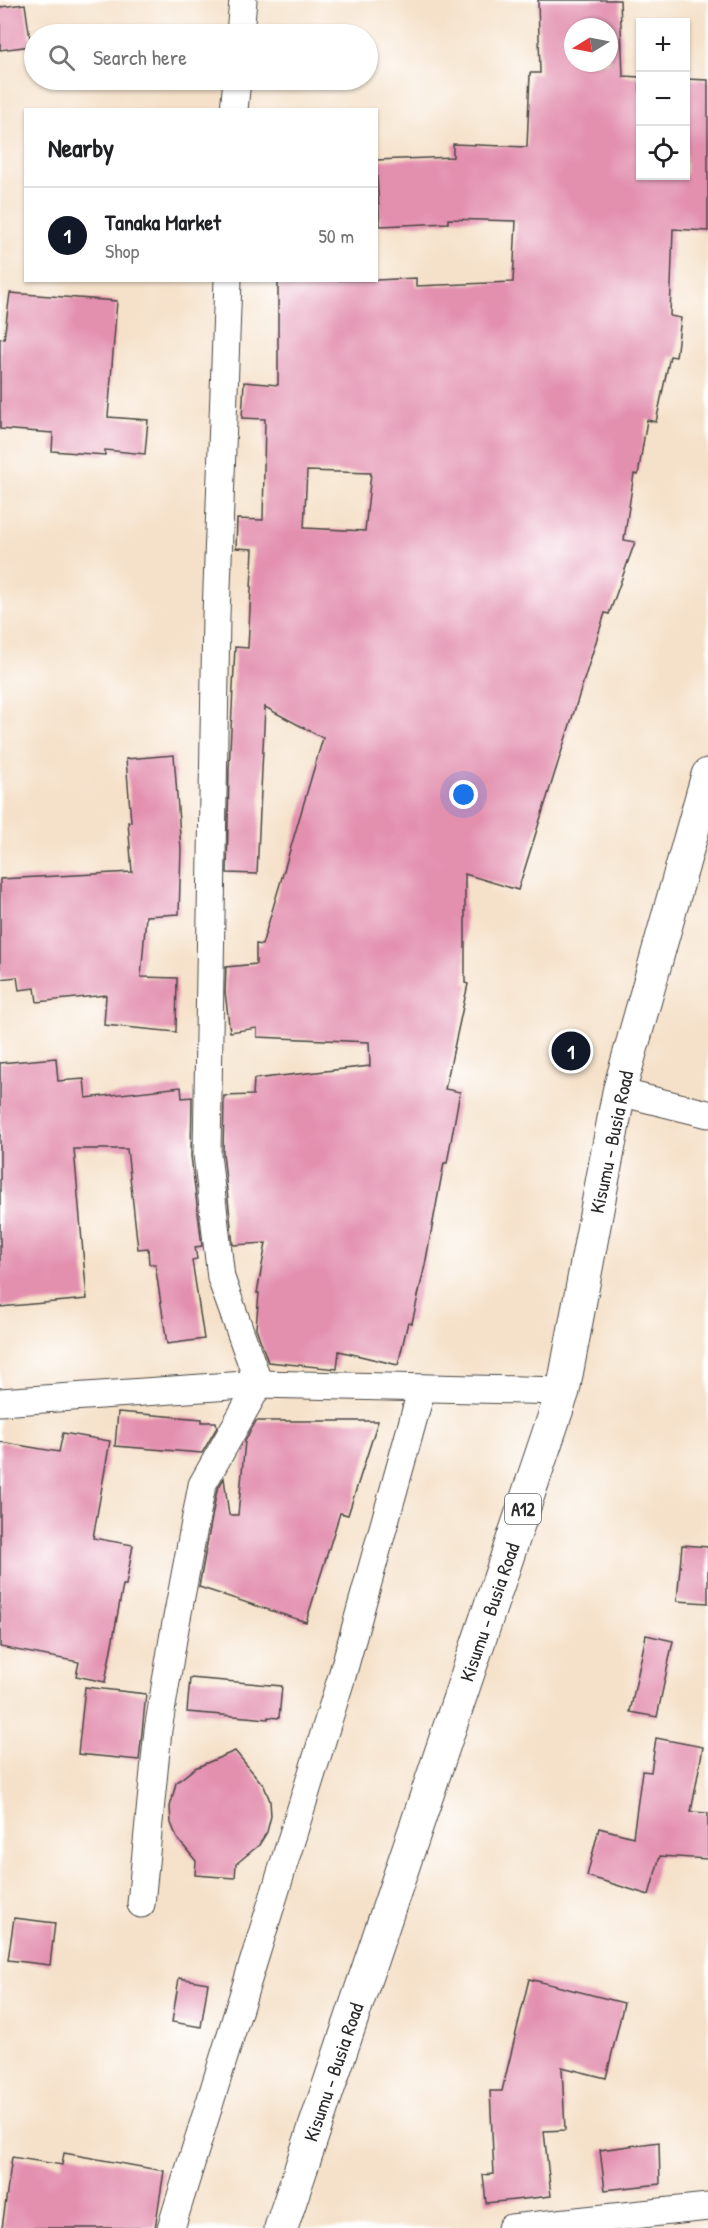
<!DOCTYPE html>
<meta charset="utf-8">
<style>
:root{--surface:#fff;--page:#f2f2f2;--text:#202124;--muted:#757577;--line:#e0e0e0;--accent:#111827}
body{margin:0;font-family:"Patrick Hand",sans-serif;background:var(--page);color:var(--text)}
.controls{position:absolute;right:18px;top:18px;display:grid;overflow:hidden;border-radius:0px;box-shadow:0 2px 4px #0004}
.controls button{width:54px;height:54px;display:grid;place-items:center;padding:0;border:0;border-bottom:2px solid var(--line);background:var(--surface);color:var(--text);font:30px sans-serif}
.compass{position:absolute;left:564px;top:18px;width:54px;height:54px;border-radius:50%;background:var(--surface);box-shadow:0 2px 4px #0004;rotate:260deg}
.you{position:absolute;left:464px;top:795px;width:21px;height:21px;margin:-15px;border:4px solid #fff;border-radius:50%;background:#1a73e8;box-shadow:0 0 0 9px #1a73e833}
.badge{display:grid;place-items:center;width:39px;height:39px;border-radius:50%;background:var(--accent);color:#fff;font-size:20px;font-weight:700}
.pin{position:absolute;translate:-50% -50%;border:3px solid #fff;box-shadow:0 2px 6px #0006}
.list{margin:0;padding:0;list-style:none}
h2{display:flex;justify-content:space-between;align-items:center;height:78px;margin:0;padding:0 24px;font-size:26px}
h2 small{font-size:20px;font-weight:400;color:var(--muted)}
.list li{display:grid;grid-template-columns:39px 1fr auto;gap:18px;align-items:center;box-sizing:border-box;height:96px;padding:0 24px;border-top:2px solid var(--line)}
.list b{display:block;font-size:22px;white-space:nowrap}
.list p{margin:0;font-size:20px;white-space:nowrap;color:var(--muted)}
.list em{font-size:20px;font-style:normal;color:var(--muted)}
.icon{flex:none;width:33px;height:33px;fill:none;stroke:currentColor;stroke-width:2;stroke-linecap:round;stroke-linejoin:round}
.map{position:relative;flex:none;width:708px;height:2228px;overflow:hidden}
.search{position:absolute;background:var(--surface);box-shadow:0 2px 4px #0004;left:24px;top:24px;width:354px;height:66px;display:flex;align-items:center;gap:15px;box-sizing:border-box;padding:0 21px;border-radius:33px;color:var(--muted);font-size:22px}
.panel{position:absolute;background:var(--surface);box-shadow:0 2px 4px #0004;left:24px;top:108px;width:354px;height:174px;border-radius:0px}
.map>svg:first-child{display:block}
.building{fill:#e390af;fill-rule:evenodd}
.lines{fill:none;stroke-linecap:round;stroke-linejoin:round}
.minor-casing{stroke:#494643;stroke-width:29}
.trunk-casing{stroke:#494643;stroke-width:35}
.minor{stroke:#fff;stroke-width:27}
.trunk{stroke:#fff;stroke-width:33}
.labels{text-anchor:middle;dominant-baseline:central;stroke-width:4.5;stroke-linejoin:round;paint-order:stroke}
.shield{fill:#fff;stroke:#6b6b6b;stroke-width:1.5}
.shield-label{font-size:18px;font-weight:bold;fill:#2b2b2b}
.street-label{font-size:20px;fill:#2b2b2b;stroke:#fff}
</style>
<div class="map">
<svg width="708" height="2228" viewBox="0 0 708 2228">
<rect width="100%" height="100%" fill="#fff"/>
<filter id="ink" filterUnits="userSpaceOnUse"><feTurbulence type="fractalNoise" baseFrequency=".0167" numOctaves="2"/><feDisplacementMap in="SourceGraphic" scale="12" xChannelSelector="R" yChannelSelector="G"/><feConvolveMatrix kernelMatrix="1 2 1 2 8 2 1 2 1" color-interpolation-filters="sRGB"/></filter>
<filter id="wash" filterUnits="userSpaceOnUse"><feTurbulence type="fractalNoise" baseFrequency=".008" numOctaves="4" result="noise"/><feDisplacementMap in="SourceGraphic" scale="24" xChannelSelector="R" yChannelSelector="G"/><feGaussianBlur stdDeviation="1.35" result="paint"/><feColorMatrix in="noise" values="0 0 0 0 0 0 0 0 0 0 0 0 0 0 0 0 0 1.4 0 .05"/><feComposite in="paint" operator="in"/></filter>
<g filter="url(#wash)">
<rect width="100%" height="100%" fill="#f5e1c9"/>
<g id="blocks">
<g class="building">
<path d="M538 0H620L623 76 640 77V176H686V79L708 80V231L673 229 670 316 681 318 676 357 670 356 656 422 647 420 638 475 634 474 624 540 635 542 609 614 605 613 518 890 465 874V983L468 984 445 1089 460 1092 447 1163H444L425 1265 412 1323 408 1322 398 1365 339 1351 337 1369 268 1362 256 1328 259 1293H257L266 1243 233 1245 223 1153 224 1096 253 1095 254 1079 370 1066 369 1042 257 1037V1028L230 1032 225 992 226 967 256 964V944L262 945 323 738 265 707 257 874 227 873 229 770 235 647 248 648 253 549 236 548 237 519 263 520 265 419 242 418 244 382 278 385V280H376L416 278V286L513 282 516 221 448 219V223L380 226 376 160 453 157V144L527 147 530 73H540ZM573 27H609V63H573ZM307 471 371 473 365 531 304 528Z"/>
<path d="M25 4 31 46 0 50V7Z"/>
<path d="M10 293 117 301 108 417 148 420 145 454 105 450V455L52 451 53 433 0 429V338L4 339Z"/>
<path d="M174 755 181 849 179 914 146 916 141 977 177 978 176 1032 104 1025 106 995 37 1002 35 988 19 990 17 977 0 979V879L132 872 128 822H131L126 759Z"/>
<path d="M56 1058 58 1081 84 1079 86 1098 181 1087 182 1098 192 1097 191 1156 202 1246 195 1247 197 1259 192 1260 204 1339 167 1344 155 1264H149L148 1248 138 1249 127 1149H74L87 1299 0 1307V1063Z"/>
<path d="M118 1412 202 1419V1422H216L217 1427 202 1453 115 1446Z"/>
<path d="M256 1421H378L348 1515 340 1513 306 1622 199 1587 217 1490 224 1478 229 1515H238L245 1441Z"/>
<path d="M63 1433 110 1441 93 1538 133 1545 126 1585H123L105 1682 76 1676 79 1662 0 1647V1442L59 1452Z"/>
<path d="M682 1545 708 1547V1603L677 1601Z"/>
<path d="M646 1635 673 1641 657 1717 630 1712Z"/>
<path d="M190 1678 282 1686 279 1718 268 1717V1719L187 1712Z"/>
<path d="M85 1687 146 1694 139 1760 78 1754Z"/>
<path d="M656 1738 703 1747 691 1812 708 1813V1859L660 1856 649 1895 587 1876 599 1828 633 1837 642 1771 651 1772Z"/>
<path d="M235 1751 264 1786 270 1801 271 1816 267 1832 259 1845 236 1864 235 1878 195 1875 196 1861 177 1838 171 1823 170 1807 176 1783 195 1768Z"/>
<path d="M14 1918 55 1923 50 1965 8 1960Z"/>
<path d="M179 1978 208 1983 201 2027 172 2022Z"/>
<path d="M529 1979 624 2003 606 2078 562 2067 565 2130 544 2131 551 2196 486 2203 483 2175 494 2174 490 2091H502Z"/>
<path d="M659 2142 660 2184 605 2190 600 2150Z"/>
<path d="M64 2153 164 2171 155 2228H2L12 2157 62 2165Z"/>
</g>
</g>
</g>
<g filter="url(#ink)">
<use href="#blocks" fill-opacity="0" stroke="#494643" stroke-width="1.5"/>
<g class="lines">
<g class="minor-casing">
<g id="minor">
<path d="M240 34 243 0"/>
<path d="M234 110 237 80"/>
<path d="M619 1092 708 1114"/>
<path d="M0 1402 259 1384 563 1391"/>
<path d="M141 1904 158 1730 173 1639 202 1485 259 1384 221 1278 207 1154 216 616 228 280"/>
<path d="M171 2228 342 1676 422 1388"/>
<path d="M511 2228 708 2207"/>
</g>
</g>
<g class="trunk-casing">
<path id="trunk" d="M281 2228 563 1391 619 1092 708 775"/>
</g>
<use href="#minor" class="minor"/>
<use href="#trunk" class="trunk"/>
</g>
</g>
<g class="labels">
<rect class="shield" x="505" y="1494" width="36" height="30" rx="4.5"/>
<g class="shield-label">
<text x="523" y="1509">A12</text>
</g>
<g class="street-label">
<text transform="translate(611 1142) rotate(-78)">Kisumu - Busia Road</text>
<text transform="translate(489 1612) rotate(-71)">Kisumu - Busia Road</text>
<text transform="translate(333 2072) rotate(-71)">Kisumu - Busia Road</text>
</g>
</g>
</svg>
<div class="controls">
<button>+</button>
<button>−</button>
<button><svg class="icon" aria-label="locate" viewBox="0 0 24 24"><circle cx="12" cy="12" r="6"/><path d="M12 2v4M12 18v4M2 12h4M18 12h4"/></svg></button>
</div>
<svg class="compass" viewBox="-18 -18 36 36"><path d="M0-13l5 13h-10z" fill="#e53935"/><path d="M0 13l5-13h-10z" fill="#757577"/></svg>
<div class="you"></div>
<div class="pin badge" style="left:571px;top:1051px">1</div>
<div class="search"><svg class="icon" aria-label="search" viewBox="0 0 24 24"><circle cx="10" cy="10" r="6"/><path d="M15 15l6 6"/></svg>Search here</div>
<section class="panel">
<h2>Nearby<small></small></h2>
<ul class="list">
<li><span class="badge">1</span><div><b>Tanaka Market</b><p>Shop</p></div><em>50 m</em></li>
</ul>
</section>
</div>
